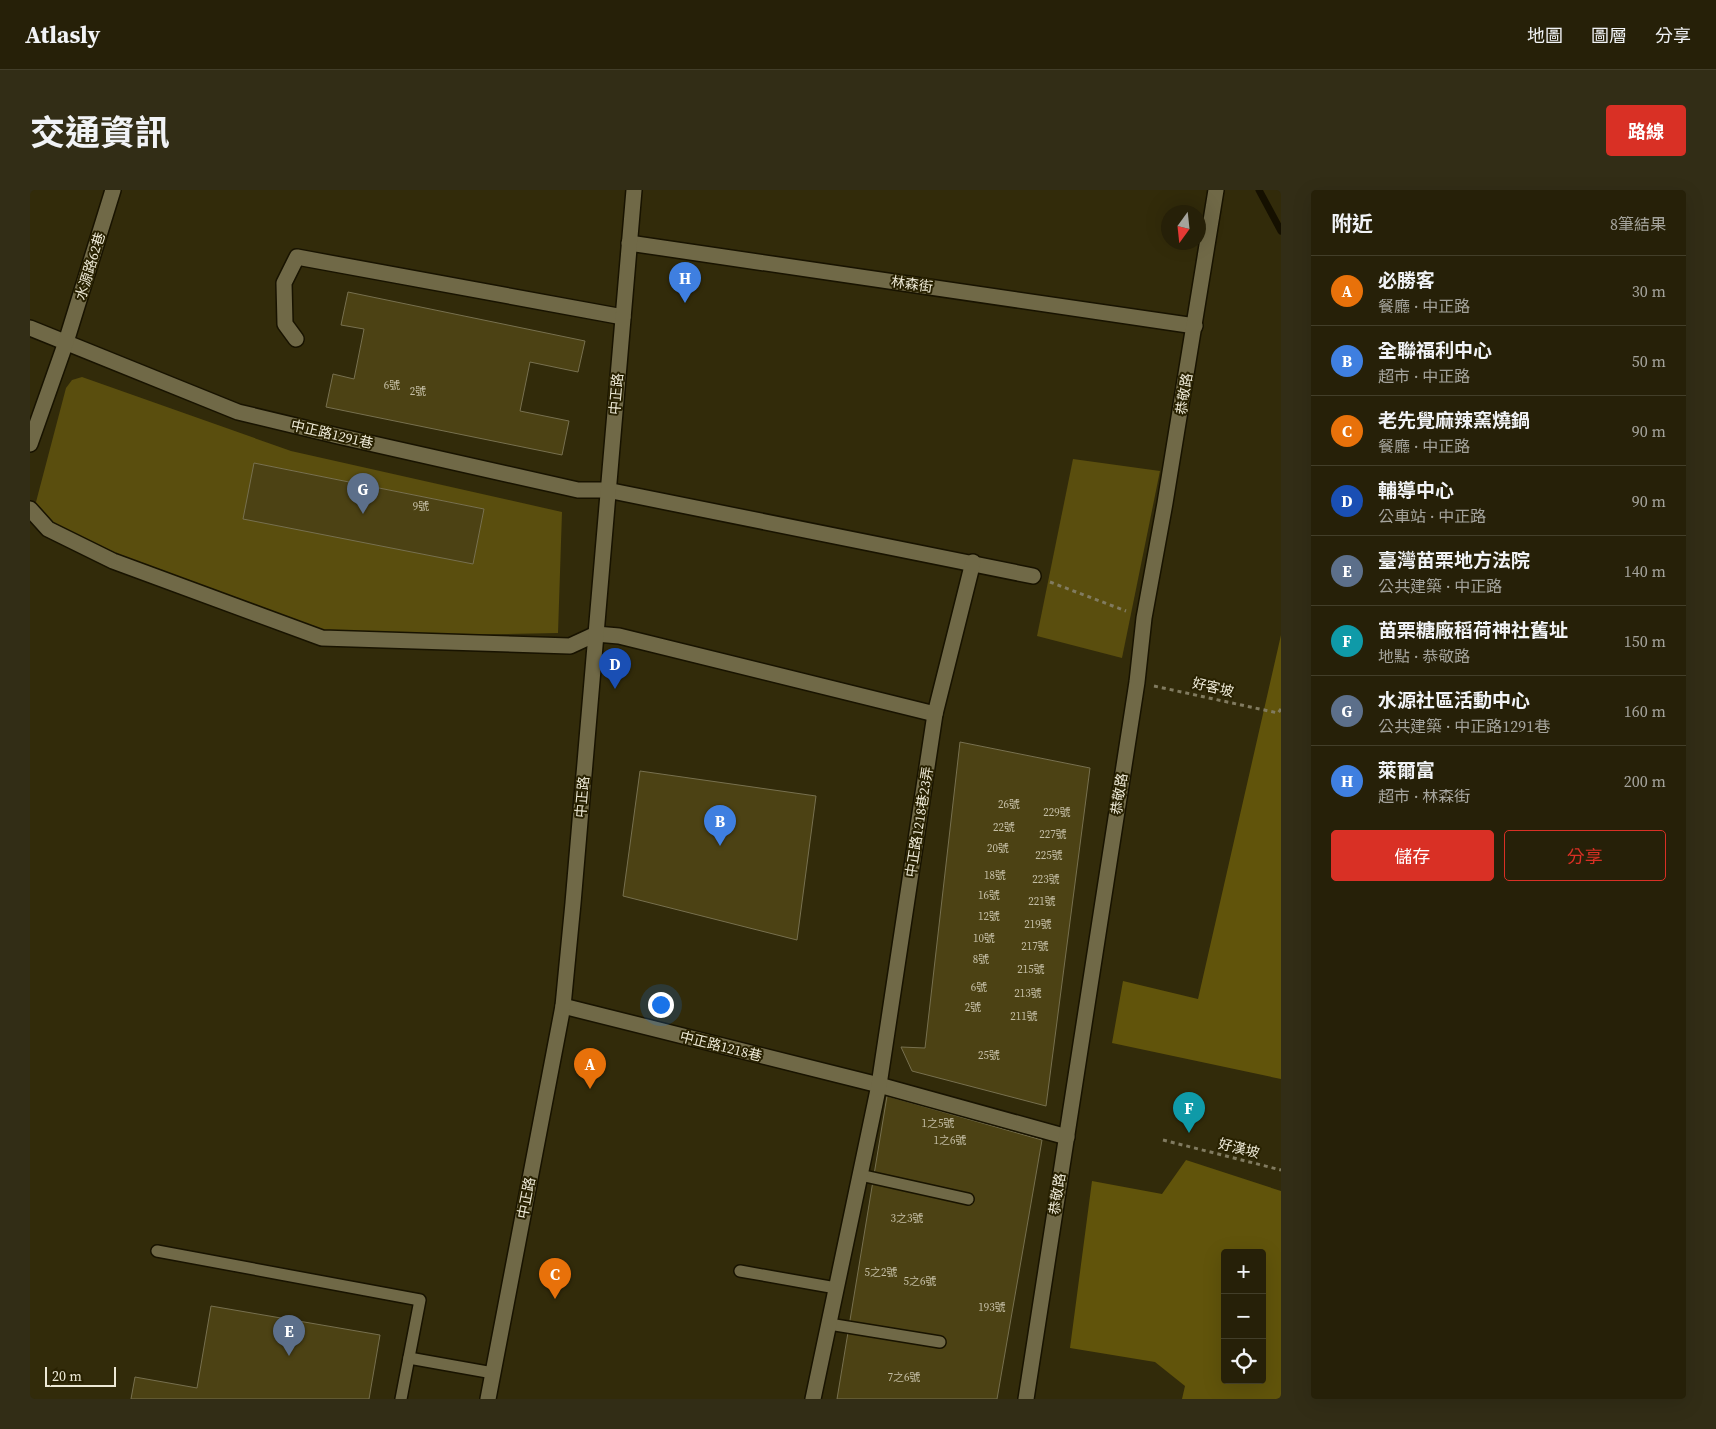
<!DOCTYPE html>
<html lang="zh-TW">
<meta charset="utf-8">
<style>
:root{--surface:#262008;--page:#322d16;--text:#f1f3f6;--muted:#a4a39c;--line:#423e29;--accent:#d93025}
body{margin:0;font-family:"Source Serif 4","Noto Sans TC",serif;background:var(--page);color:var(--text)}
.controls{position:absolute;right:15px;bottom:15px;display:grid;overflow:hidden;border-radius:5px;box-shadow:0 5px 20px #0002}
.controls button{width:45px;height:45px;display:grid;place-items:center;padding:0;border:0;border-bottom:1px solid var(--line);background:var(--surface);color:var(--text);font:25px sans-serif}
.compass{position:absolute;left:1131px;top:15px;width:45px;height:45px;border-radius:50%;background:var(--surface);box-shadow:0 5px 20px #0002;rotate:195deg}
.scale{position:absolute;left:15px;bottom:12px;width:71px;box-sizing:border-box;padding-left:5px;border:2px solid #ede9d6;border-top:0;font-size:14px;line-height:18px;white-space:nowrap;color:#ede9d6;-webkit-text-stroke:4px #282101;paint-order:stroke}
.you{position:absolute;left:630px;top:814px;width:18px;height:18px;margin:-12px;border:4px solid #fff;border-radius:50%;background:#1a73e8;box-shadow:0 0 0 8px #1a73e833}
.badge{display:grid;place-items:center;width:32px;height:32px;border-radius:50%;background:var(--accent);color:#fff;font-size:16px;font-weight:700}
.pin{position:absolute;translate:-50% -41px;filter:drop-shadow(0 1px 2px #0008)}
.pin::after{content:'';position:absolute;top:26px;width:18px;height:15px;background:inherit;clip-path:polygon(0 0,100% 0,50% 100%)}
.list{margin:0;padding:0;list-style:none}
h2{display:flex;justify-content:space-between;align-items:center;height:65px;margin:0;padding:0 20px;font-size:21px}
h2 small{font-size:16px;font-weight:400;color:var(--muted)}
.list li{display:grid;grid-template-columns:32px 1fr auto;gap:15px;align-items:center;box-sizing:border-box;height:70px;padding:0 20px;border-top:1px solid var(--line)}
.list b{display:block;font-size:19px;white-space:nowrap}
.list p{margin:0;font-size:16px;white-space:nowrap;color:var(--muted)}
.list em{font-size:16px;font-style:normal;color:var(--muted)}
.actions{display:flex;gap:10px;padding:15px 20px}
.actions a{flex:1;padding:11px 0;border:1px solid var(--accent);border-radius:5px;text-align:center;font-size:18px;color:var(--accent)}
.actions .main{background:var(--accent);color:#fff}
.icon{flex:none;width:28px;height:28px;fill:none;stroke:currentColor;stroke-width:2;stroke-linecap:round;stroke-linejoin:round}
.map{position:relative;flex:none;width:1251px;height:1209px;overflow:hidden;border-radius:5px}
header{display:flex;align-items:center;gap:30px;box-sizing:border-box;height:70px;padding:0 25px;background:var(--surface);border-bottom:1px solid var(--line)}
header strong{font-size:24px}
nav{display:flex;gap:28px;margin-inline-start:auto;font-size:18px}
.intro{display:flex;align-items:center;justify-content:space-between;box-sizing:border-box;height:120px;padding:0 30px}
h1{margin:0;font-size:35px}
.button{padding:12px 22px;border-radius:5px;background:var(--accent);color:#fff;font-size:18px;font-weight:700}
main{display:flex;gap:30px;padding:0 30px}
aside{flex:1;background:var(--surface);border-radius:5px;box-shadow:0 5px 20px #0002}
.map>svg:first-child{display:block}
.green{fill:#5a4e0e}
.forest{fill:#61540b;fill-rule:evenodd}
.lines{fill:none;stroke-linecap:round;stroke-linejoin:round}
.stream{stroke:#151000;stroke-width:7}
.building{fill:#4c4214;stroke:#77704f}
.service-casing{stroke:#181300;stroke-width:14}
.minor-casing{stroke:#181300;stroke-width:18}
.tertiary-casing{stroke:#181300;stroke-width:18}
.path{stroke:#817b60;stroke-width:3;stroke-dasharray:4 4;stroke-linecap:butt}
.service{stroke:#706947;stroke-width:11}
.minor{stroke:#706947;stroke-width:15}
.tertiary{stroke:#706947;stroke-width:15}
.labels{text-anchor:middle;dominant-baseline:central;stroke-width:4;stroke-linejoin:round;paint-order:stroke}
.number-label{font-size:11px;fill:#c5bfa6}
.street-label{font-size:14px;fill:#ede9d6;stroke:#282101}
</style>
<header>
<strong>Atlasly</strong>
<nav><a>地圖</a><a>圖層</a><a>分享</a></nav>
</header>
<div class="intro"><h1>交通資訊</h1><a class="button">路線</a></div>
<main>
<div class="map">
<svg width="1251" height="1209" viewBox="0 0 1251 1209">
<rect width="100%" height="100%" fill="#322b0a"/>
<g class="green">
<path d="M52 187 261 261 532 322 528 443 318 447 230 420 29 347 10 330 6 312 36 198 42 190Z"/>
<path d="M1043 269 1130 281 1092 468 1007 446Z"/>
</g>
<g class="forest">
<path d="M1251 445V889L1082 853 1093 791 1168 809Z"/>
<path d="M1156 970 1251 1001V1209H1152L1155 1196 1125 1172 1040 1158 1062 991 1132 1004ZM1195 1063H1232V1190H1195Z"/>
</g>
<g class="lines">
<path class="stream" d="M1229 0 1251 41"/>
</g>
<g class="building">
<path d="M318 102 555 151 548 182 500 172 490 221 539 231 532 265 296 217 303 184 324 189 334 139 311 135Z"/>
<path d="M224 273 454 319 443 374 213 329Z"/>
<path d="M930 552 1060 578 1016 916 882 881 871 857 895 858Z"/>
<path d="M610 581 786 606 767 750 593 706Z"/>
<path d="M857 906 1012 950 967 1209H807Z"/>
<path d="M181 1116 350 1145 339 1209H101L105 1187 167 1198Z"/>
</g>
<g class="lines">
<g class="service-casing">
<g id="service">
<path d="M830 985 938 1009"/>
<path d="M127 1061 390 1110 371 1209"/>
<path d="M710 1081 806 1098"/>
<path d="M799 1134 910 1152"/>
<path d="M379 1168 463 1183"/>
</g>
</g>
<g class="minor-casing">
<g id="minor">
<path d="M599 53 1165 136"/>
<path d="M0 138 208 222 308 246 548 300H577L1003 386"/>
<path d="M266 149 255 134 254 93 267 67 593 127"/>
<path d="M0 254 36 152 83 0"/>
<path d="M0 319 18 339 83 371 292 448 540 456 566 444 589 446 905 524"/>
<path d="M533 816 849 895 1037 947"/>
<path d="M783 1209 849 895 905 524 943 372"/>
<path d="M996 1209 1107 492 1114 428 1135 313 1186 0"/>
</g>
</g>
<g class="tertiary-casing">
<path id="tertiary" d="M458 1209 533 816 543 713 604 0"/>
</g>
<g class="path">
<path d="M1020 392 1096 421"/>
<path d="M1124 496 1248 523 1251 519"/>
<path d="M1133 950 1251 980"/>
</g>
<use href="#service" class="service"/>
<use href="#minor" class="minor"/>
<use href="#tertiary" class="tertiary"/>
</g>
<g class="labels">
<g class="number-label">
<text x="362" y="195">6號</text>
<text x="388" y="201">2號</text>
<text x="391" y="316">9號</text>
<text x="979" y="614">26號</text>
<text x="1027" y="622">229號</text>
<text x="974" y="637">22號</text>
<text x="1023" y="644">227號</text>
<text x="968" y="658">20號</text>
<text x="1019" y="665">225號</text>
<text x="965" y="685">18號</text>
<text x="1016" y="689">223號</text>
<text x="959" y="705">16號</text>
<text x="1012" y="711">221號</text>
<text x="959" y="726">12號</text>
<text x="1008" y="734">219號</text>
<text x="954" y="748">10號</text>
<text x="1005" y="756">217號</text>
<text x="951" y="769">8號</text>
<text x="1001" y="779">215號</text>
<text x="949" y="797">6號</text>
<text x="998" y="803">213號</text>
<text x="943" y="817">2號</text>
<text x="994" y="826">211號</text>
<text x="959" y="865">25號</text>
<text x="908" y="933">1之5號</text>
<text x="920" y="950">1之6號</text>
<text x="877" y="1028">3之3號</text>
<text x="851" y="1082">5之2號</text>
<text x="890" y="1091">5之6號</text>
<text x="962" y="1117">193號</text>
<text x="874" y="1187">7之6號</text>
</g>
<g class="street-label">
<text transform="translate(60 76) rotate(-73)">水源路62巷</text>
<text transform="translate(882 94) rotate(8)">林森街</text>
<text transform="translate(586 204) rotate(-85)">中正路</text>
<text transform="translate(1154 204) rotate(-81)">恭敬路</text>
<text transform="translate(302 244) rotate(13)">中正路1291巷</text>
<text transform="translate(1183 497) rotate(13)">好客坡</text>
<text transform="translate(1089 604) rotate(-81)">恭敬路</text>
<text transform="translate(552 607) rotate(-85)">中正路</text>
<text transform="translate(889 632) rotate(-81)">中正路1218巷23弄</text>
<text transform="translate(691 856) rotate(14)">中正路1218巷</text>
<text transform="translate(1209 958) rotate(14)">好漢坡</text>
<text transform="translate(1027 1004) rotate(-81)">恭敬路</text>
<text transform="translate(496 1008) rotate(-79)">中正路</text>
</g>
</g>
</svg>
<div class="controls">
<button>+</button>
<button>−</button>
<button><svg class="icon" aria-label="locate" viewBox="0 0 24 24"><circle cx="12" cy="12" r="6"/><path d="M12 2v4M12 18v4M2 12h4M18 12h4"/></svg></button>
</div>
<svg class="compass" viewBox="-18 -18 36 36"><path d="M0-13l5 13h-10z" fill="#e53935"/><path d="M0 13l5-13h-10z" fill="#a4a39c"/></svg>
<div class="scale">20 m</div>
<div class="you"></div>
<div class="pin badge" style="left:560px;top:899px;background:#e8710a">A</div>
<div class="pin badge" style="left:690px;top:656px;background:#3f7fe0">B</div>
<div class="pin badge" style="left:525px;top:1109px;background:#e8710a">C</div>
<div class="pin badge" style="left:585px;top:499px;background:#1a4fb4">D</div>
<div class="pin badge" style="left:259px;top:1166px;background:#5c6f8a">E</div>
<div class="pin badge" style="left:1159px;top:943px;background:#0f9aa8">F</div>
<div class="pin badge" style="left:333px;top:324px;background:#5c6f8a">G</div>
<div class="pin badge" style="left:655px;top:113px;background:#3f7fe0">H</div>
</div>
<aside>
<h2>附近<small>8筆結果</small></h2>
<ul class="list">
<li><span class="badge" style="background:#e8710a">A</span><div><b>必勝客</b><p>餐廳 · 中正路</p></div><em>30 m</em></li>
<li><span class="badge" style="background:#3f7fe0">B</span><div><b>全聯福利中心</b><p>超市 · 中正路</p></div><em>50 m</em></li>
<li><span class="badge" style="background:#e8710a">C</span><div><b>老先覺麻辣窯燒鍋</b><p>餐廳 · 中正路</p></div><em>90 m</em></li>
<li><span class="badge" style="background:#1a4fb4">D</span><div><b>輔導中心</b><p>公車站 · 中正路</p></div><em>90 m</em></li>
<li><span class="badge" style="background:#5c6f8a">E</span><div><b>臺灣苗栗地方法院</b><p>公共建築 · 中正路</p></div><em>140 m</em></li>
<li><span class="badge" style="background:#0f9aa8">F</span><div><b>苗栗糖廠稻荷神社舊址</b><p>地點 · 恭敬路</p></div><em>150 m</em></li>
<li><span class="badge" style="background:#5c6f8a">G</span><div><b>水源社區活動中心</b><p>公共建築 · 中正路1291巷</p></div><em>160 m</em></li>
<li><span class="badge" style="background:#3f7fe0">H</span><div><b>萊爾富</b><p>超市 · 林森街</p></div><em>200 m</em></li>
</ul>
<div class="actions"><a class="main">儲存</a><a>分享</a></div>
</aside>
</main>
